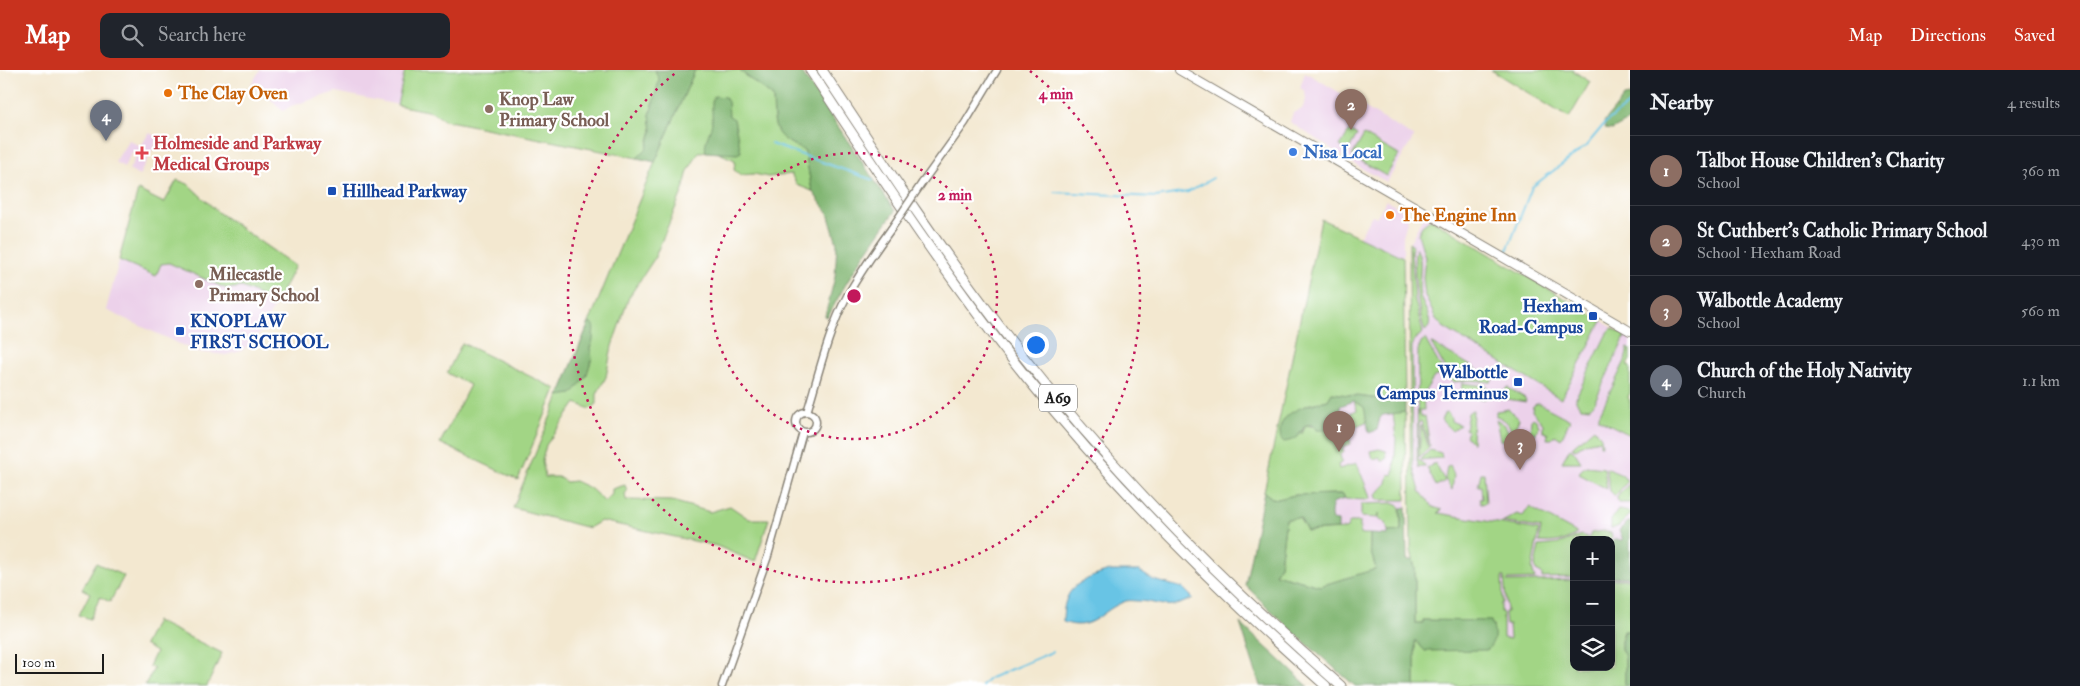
<!DOCTYPE html>
<meta charset="utf-8">
<style>
:root{--surface:#171b24;--page:#20242c;--text:#f1f3f6;--muted:#9ea1a6;--line:#363941;--accent:#c8321e}
body{margin:0;font-family:"IM FELL Double Pica",serif;background:var(--page);color:var(--text)}
.controls{position:absolute;right:15px;bottom:15px;display:grid;overflow:hidden;border-radius:10px;box-shadow:0 5px 20px #0002}
.controls button{width:45px;height:45px;display:grid;place-items:center;padding:0;border:0;border-bottom:1px solid var(--line);background:var(--surface);color:var(--text);font:25px sans-serif}
.scale{position:absolute;left:15px;bottom:12px;width:89px;box-sizing:border-box;padding-left:5px;border:2px solid #1c1c1c;border-top:0;font-size:14px;line-height:18px;white-space:nowrap;color:#1c1c1c;-webkit-text-stroke:4px #fff;paint-order:stroke}
.you{position:absolute;left:1035px;top:274px;width:18px;height:18px;margin:-12px;border:4px solid #fff;border-radius:50%;background:#1a73e8;box-shadow:0 0 0 8px #1a73e833}
.badge{display:grid;place-items:center;width:32px;height:32px;border-radius:50%;background:var(--accent);color:#fff;font-size:16px;font-weight:700}
.pin{position:absolute;translate:-50% -41px;filter:drop-shadow(0 1px 2px #0008)}
.pin::after{content:'';position:absolute;top:26px;width:18px;height:15px;background:inherit;clip-path:polygon(0 0,100% 0,50% 100%)}
.list{margin:0;padding:0;list-style:none}
h2{display:flex;justify-content:space-between;align-items:center;height:65px;margin:0;padding:0 20px;font-size:21px}
h2 small{font-size:16px;font-weight:400;color:var(--muted)}
.list li{display:grid;grid-template-columns:32px 1fr auto;gap:15px;align-items:center;box-sizing:border-box;height:70px;padding:0 20px;border-top:1px solid var(--line)}
.list b{display:block;font-size:19px;white-space:nowrap}
.list p{margin:0;font-size:16px;white-space:nowrap;color:var(--muted)}
.list em{font-size:16px;font-style:normal;color:var(--muted)}
.icon{flex:none;width:28px;height:28px;fill:none;stroke:currentColor;stroke-width:2;stroke-linecap:round;stroke-linejoin:round}
.map{position:relative;flex:none;width:1630px;height:616px;overflow:hidden}
header{display:flex;align-items:center;gap:30px;box-sizing:border-box;height:70px;padding:0 25px;background:var(--accent);color:#fff}
header strong{font-size:24px}
nav{display:flex;gap:28px;margin-inline-start:auto;font-size:18px}
.search{width:350px;height:45px;background:var(--page);display:flex;align-items:center;gap:12px;box-sizing:border-box;padding:0 18px;border-radius:10px;color:var(--muted);font-size:19px}
main{display:flex}
aside{flex:1;background:var(--surface)}
.map>svg:first-child{display:block}
.built{fill:#ecd1ea;fill-rule:evenodd}
.green{fill:#a2d585;stroke:#5f7850;fill-rule:evenodd}
.forest{fill:#81b672;stroke:#4e6947}
.water{fill:#67c4e5;stroke:#427080}
.lines{fill:none;stroke-linecap:round;stroke-linejoin:round}
.stream{stroke:#67c4e5;stroke-width:2}
.minor-casing{stroke:#888276;stroke-width:9}
.major-casing{stroke:#888276;stroke-width:10}
.highway-casing{stroke:#888276;stroke-width:11}
.minor{stroke:#fff;stroke-width:6}
.major{stroke:#fff;stroke-width:8}
.highway{stroke:#fff;stroke-width:9}
.minor-bridge-casing{stroke:#888276;stroke-width:9;stroke-linecap:butt}
.minor-bridge{stroke:#fff;stroke-width:6}
.ring{fill:none;stroke:#c2185b;stroke-width:2.5;stroke-dasharray:2.5 5}
.food-dot{fill:#e8710a;stroke:#fff;stroke-width:2}
.education-dot{fill:#8d6e63;stroke:#fff;stroke-width:2}
.shop-dot{fill:#3f7fe0;stroke:#fff;stroke-width:2}
.health-dot{fill:#e0444e;stroke:#fff;stroke-width:2}
.transit-dot{fill:#1a4fb4;stroke:#fff;stroke-width:2}
.labels{text-anchor:middle;dominant-baseline:central;stroke-width:4.5;stroke-linejoin:round;paint-order:stroke}
.shield{fill:#fff;stroke:#606060;stroke-width:1}
.shield-label{font-size:16px;font-weight:bold;fill:#1c1c1c}
.food-label{font-size:18px;font-weight:bold;fill:#c56008;stroke:#fff;text-anchor:start}
.education-label{font-size:18px;font-weight:bold;fill:#785e54;stroke:#fff;text-anchor:start}
.health-label{font-size:18px;font-weight:bold;fill:#be3a42;stroke:#fff;text-anchor:start}
.shop-label{font-size:18px;font-weight:bold;fill:#366cbe;stroke:#fff;text-anchor:start}
.transit-label{font-size:18px;font-weight:bold;fill:#164399;stroke:#fff;text-anchor:start}
.centre{fill:#c2185b;stroke:#fff;stroke-width:2.5}
.ring-label{font-size:15px;text-anchor:middle;font-weight:bold;fill:#c2185b;stroke:#fff;stroke-width:4.5;stroke-linejoin:round;paint-order:stroke}
</style>
<header>
<strong>Map</strong>
<div class="search"><svg class="icon" aria-label="search" viewBox="0 0 24 24"><circle cx="10" cy="10" r="6"/><path d="M15 15l6 6"/></svg>Search here</div>
<nav><a>Map</a><a>Directions</a><a>Saved</a></nav>
</header>
<main>
<div class="map">
<svg width="1630" height="616" viewBox="0 0 1630 616">
<rect width="100%" height="100%" fill="#fff"/>
<filter id="ink" filterUnits="userSpaceOnUse"><feTurbulence type="fractalNoise" baseFrequency=".02" numOctaves="2"/><feDisplacementMap in="SourceGraphic" scale="10" xChannelSelector="R" yChannelSelector="G"/><feConvolveMatrix kernelMatrix="1 2 1 2 8 2 1 2 1" color-interpolation-filters="sRGB"/></filter>
<filter id="wash" filterUnits="userSpaceOnUse"><feTurbulence type="fractalNoise" baseFrequency=".0096" numOctaves="4" result="noise"/><feDisplacementMap in="SourceGraphic" scale="20" xChannelSelector="R" yChannelSelector="G"/><feGaussianBlur stdDeviation="1.12" result="paint"/><feColorMatrix in="noise" values="0 0 0 0 0 0 0 0 0 0 0 0 0 0 0 0 0 1.4 0 .05"/><feComposite in="paint" operator="in"/></filter>
<g filter="url(#wash)">
<rect width="100%" height="100%" fill="#f3e8d0"/>
<g class="built">
<path d="M260 0H568L444 50 432 42 336 22 291 36 283 41 274 32 251 15Z"/>
<path d="M1305 2 1414 67 1387 112 1359 97 1290 52 1293 43 1302 39 1306 30 1305 21 1300 18Z"/>
<path d="M149 63 159 67 139 106 129 100 137 84 132 82 124 97 115 92 129 70 141 76Z"/>
<path d="M177 110 188 114 219 143 295 196 261 262 254 271 241 281 226 285 197 282 106 240 138 120 164 133Z"/>
<path d="M1386 130 1409 144 1403 166V187L1359 167 1372 145 1377 147Z"/>
<path d="M1424 145 1630 268V290L1627 295 1630 297V323L1628 327 1630 331V616H1415V499L1411 480 1410 172ZM1574 470H1611V597H1574Z"/>
<path d="M1286 317 1405 332 1407 490 1320 516 1249 496Z"/>
</g>
<g class="green">
<path d="M405 0H655L660 10 650 45 652 60 647 78 637 88 444 50 432 42 397 35Z"/>
<path d="M695 0H739L773 27C774 62 773 65 805 81L812 121 797 115 791 104 768 107 754 104 741 105 734 100 735 90 714 81 699 82 688 101 683 120 654 189 629 227 612 276 606 307 597 324V334L590 339 576 333 546 375 542 391 545 407H558L566 412 575 411 590 418 605 432 612 424V419L625 415 627 421 625 424 626 430 672 431 710 442 730 436 749 449H769L755 492 717 476 601 451 589 458 513 438 655 92Z"/>
<path d="M1491 0H1572L1590 12 1569 48Z"/>
<path d="M1350 60 1357 65 1348 81 1340 76Z"/>
<path d="M1364 65 1399 85 1386 106 1352 86Z"/>
<path d="M177 110 188 114 219 143 295 196 276 233 242 217 227 219 169 193 161 194 156 206 119 190 138 120 164 133Z"/>
<path d="M1321 149 1403 187 1405 332 1332 323 1328 330 1306 335 1302 364 1306 355 1326 359 1342 350 1345 359 1337 362 1339 370 1349 367 1351 374 1342 377 1344 382 1340 385 1342 392 1338 395 1339 399 1357 393C1361 406 1367 416 1370 428L1366 430 1345 429 1343 424H1338L1295 425 1278 429 1272 428 1264 422Z"/>
<path d="M1431 149 1602 251 1561 329 1443 257 1436 249 1425 226 1423 208 1425 187 1418 164 1422 156Z"/>
<path d="M1409 173 1413 176 1411 181 1415 230 1423 263 1415 269 1412 277 1413 396 1420 421 1433 437 1442 440 1438 443 1539 460 1532 499 1535 509 1508 510 1507 512 1574 510V597H1611V509H1630V561H1624L1621 570V580L1625 586V616H1415V569L1425 581 1494 557 1491 553 1423 550V553H1415V499L1411 480ZM1502 507H1504L1507 542H1505L1506 555H1509L1510 569 1503 568V543L1501 542V533H1503Z"/>
<path d="M1416 178C1425 192 1417 210 1420 225 1422 236 1437 253 1425 261 1419 246 1411 193 1416 178Z"/>
<path d="M1613 258 1624 265 1625 267 1593 335 1589 338 1581 337 1576 331V327L1608 261Z"/>
<path d="M1425 269 1444 303 1434 307 1423 324 1424 340H1419L1420 347 1425 346 1430 376 1421 351 1419 352 1418 390 1425 395V397H1421L1419 399 1417 390 1418 280 1421 272Z"/>
<path d="M462 273 556 319 518 410 440 373 470 315 447 303Z"/>
<path d="M1431 273H1432L1493 309 1490 312 1469 310 1453 312Z"/>
<path d="M1628 278 1630 279V290L1627 295 1630 297V323L1628 327 1630 331V365L1599 349V345L1625 291Z"/>
<path d="M1462 313 1487 316 1485 329 1461 327Z"/>
<path d="M1507 317 1525 328 1526 332 1507 329 1504 322Z"/>
<path d="M1354 331 1364 336 1368 351 1354 357 1350 343 1357 340Z"/>
<path d="M1538 333 1570 350 1561 369 1555 365 1552 369H1547L1548 364 1543 361V354L1532 341 1533 336Z"/>
<path d="M1509 339 1519 349 1514 361 1511 360C1509 353 1503 348 1496 346V341Z"/>
<path d="M1472 340H1473L1472 373 1466 366 1468 361 1465 359 1468 343Z"/>
<path d="M1405 342 1406 430H1378L1376 425 1387 413 1389 404 1393 405 1394 402 1396 369 1393 343Z"/>
<path d="M1445 342H1447L1451 348V351L1460 355 1452 361 1441 350Z"/>
<path d="M1533 348 1536 350 1539 356 1534 367 1535 363 1530 361 1531 350Z"/>
<path d="M1496 349 1505 355 1510 365H1512L1509 372 1500 370Z"/>
<path d="M1421 355 1429 378 1419 387Z"/>
<path d="M1594 358 1601 367 1602 375H1600V370L1585 373 1576 379 1572 377Z"/>
<path d="M1570 378 1574 381 1581 392H1562Z"/>
<path d="M1379 379 1386 381 1387 387 1385 390 1381 391 1380 387 1373 389 1371 381Z"/>
<path d="M1430 380 1441 383 1442 388 1420 390Z"/>
<path d="M1435 393 1445 411 1436 416 1427 398Z"/>
<path d="M1450 395 1454 405 1452 420 1445 409 1447 397Z"/>
<path d="M1586 396 1604 398 1607 419 1579 404 1580 401Z"/>
<path d="M1606 398 1622 405 1627 412 1615 426 1610 421Z"/>
<path d="M1481 403H1484L1486 433 1481 434 1479 429H1482L1481 416H1478Z"/>
<path d="M1629 414 1630 433H1618L1617 427Z"/>
<path d="M1361 434 1392 433 1400 436 1401 461 1388 462 1386 453 1379 449V443L1378 448 1361 447Z"/>
<path d="M1529 437 1577 463C1566 472 1553 473 1539 472L1541 458 1502 452 1517 444 1523 446Z"/>
<path d="M1618 440 1630 442V445L1619 456 1611 459V450Z"/>
<path d="M1299 448 1307 461 1345 459 1347 458 1350 452H1360V464H1370V479L1376 499 1320 516 1275 504 1280 495 1286 449Z"/>
<path d="M1604 461 1611 463 1612 467 1610 470H1574V507L1542 508V504L1536 501 1535 495 1539 476 1558 474 1581 465 1589 468 1591 463Z"/>
<path d="M96 493 124 506 110 532 100 527 90 549 79 545 90 523 82 519Z"/>
<path d="M156 551 222 583 207 616H145L154 598 149 596 156 582 144 575Z"/>
</g>
<g class="forest">
<path d="M655 0H695L655 92 637 88 647 78 652 61 650 45 659 10Z"/>
<path d="M739 0H800L895 141C870 175 847 209 828 247L825 246 835 207 837 174 828 143 812 121 805 81C772 64 775 64 773 27Z"/>
<path d="M714 26 725 27 728 32 729 46 734 49 741 82 737 84 706 82C703 70 712 62 712 50 713 41 710 35 714 26Z"/>
<path d="M1630 26V50L1612 60 1606 59 1604 52 1624 27Z"/>
<path d="M589 253 594 255 593 270 590 278 592 288 586 307 572 324 559 326Z"/>
<path d="M1332 323 1405 332V342L1383 345 1380 348 1377 360 1369 363 1364 337 1354 331 1340 336 1342 350C1334 354 1326 362 1317 360L1314 355H1306C1299 363 1299 370 1284 372L1281 369C1274 341 1308 335 1328 330Z"/>
<path d="M1264 422 1272 428 1278 429 1295 425 1343 424 1345 429 1334 432C1331 437 1330 445 1332 450L1338 451V459L1307 461 1300 448 1286 449 1280 495 1275 504 1320 516 1376 499 1370 479V464L1388 465V462L1401 461V438L1406 437 1407 490H1413L1415 499V553H1423V550L1491 551C1495 562 1497 570 1487 580L1425 581 1415 570V616H1355L1292 561 1245 515Z"/>
<path d="M1628 452H1630V507H1611V473L1614 470H1623L1619 460Z"/>
<path d="M1240 553 1308 616H1260Z"/>
<path d="M1625 561H1630V616H1625V586L1621 580V570Z"/>
</g>
<path class="water" d="M1109 501H1139L1153 510 1183 518 1193 528C1167 542 1163 532 1137 531 1134 531 1129 530 1126 531 1100 540 1093 563 1063 552 1063 516 1079 511 1109 501Z"/>
<g class="lines">
<g class="stream">
<path d="M771 74 873 110"/>
<path d="M1054 122 1156 127 1188 122 1213 108"/>
<path d="M1507 181 1532 117 1586 76 1606 52 1630 33"/>
<path d="M982 616 990 608 1052 582"/>
</g>
</g>
</g>
<g filter="url(#ink)">
<g class="lines">
<g class="minor-casing">
<g id="minor">
<path d="M922 113 965 53 997 0"/>
<circle cx="806" cy="352" r="10"/>
<path d="M807 342C819 303 828 262 847 226 860 203 875 181 891 159"/>
<path d="M722 616 768 486 803 362"/>
</g>
</g>
<g class="major-casing">
<path id="major" d="M1179 0 1630 261"/>
</g>
<g class="highway-casing">
<g id="highway">
<path d="M810 0C880 105 948 210 1027 308 1117 419 1219 522 1326 616"/>
<path d="M822 0C879 86 935 172 998 254 1098 386 1216 507 1341 616"/>
</g>
</g>
<use href="#minor" class="minor"/>
<use href="#major" class="major"/>
<use href="#highway" class="highway"/>
<g class="minor-bridge-casing">
<path id="minor-bridge" d="M891 159 922 113"/>
</g>
<use href="#minor-bridge" class="minor-bridge"/>
</g>
</g>
<g class="ring">
<circle cx="854" cy="226" r="143"/>
<path d="M1030 1A286 286 0 1 1 678 1"/>
</g>
<g class="food-dot">
<circle cx="168" cy="23" r="5"/>
<circle cx="1390" cy="145" r="5"/>
</g>
<g class="education-dot">
<circle cx="489" cy="39" r="5"/>
<circle cx="199" cy="214" r="5"/>
</g>
<circle class="shop-dot" cx="1293" cy="82" r="5"/>
<path class="health-dot" d="M139.5 75.5h5v5h5v5h-5v5h-5v-5h-5v-5h5z"/>
<g class="transit-dot">
<rect x="327" y="116" width="10" height="10" rx="2.5"/>
<rect x="1588" y="241" width="10" height="10" rx="2.5"/>
<rect x="175" y="256" width="10" height="10" rx="2.5"/>
<rect x="1513" y="307" width="10" height="10" rx="2.5"/>
</g>
<g class="labels">
<rect class="shield" x="1039" y="314.5" width="38" height="27" rx="4"/>
<g class="shield-label">
<text x="1058" y="328">A69</text>
</g>
<g class="food-label">
<text x="178" y="23">The Clay Oven</text>
<text x="1400" y="145">The Engine Inn</text>
</g>
<g class="education-label">
<text x="499" y="29">Knop Law<tspan x="499" dy="21">Primary School</tspan></text>
<text x="209" y="204">Milecastle<tspan x="209" dy="21">Primary School</tspan></text>
</g>
<g class="health-label">
<text x="153" y="73">Holmeside and Parkway<tspan x="153" dy="21">Medical Groups</tspan></text>
</g>
<g class="shop-label">
<text x="1303" y="82">Nisa Local</text>
</g>
<g class="transit-label">
<text x="342" y="121">Hillhead Parkway</text>
<text x="1583" y="236" text-anchor="end">Hexham<tspan x="1583" dy="21">Road-Campus</tspan></text>
<text x="190" y="251">KNOPLAW<tspan x="190" dy="21">FIRST SCHOOL</tspan></text>
<text x="1508" y="302" text-anchor="end">Walbottle<tspan x="1508" dy="21">Campus Terminus</tspan></text>
</g>
</g>
<circle cx="854" cy="226" r="8" class="centre"/>
<g class="ring-label">
<text x="1056" y="29">4 min</text>
<text x="955" y="130">2 min</text>
</g>
</svg>
<div class="controls">
<button>+</button>
<button>−</button>
<button><svg class="icon" aria-label="layers" viewBox="0 0 24 24"><path d="M12 4l9 5-9 5-9-5zM3 14l9 5 9-5"/></svg></button>
</div>
<div class="scale">100 m</div>
<div class="you"></div>
<div class="pin badge" style="left:1339px;top:382px;background:#8d6e63">1</div>
<div class="pin badge" style="left:1351px;top:60px;background:#8d6e63">2</div>
<div class="pin badge" style="left:1520px;top:400px;background:#8d6e63">3</div>
<div class="pin badge" style="left:106px;top:71px;background:#6b7280">4</div>
</div>
<aside>
<h2>Nearby<small>4 results</small></h2>
<ul class="list">
<li><span class="badge" style="background:#8d6e63">1</span><div><b>Talbot House Children's Charity</b><p>School</p></div><em>360 m</em></li>
<li><span class="badge" style="background:#8d6e63">2</span><div><b>St Cuthbert's Catholic Primary School</b><p>School · Hexham Road</p></div><em>430 m</em></li>
<li><span class="badge" style="background:#8d6e63">3</span><div><b>Walbottle Academy</b><p>School</p></div><em>560 m</em></li>
<li><span class="badge" style="background:#6b7280">4</span><div><b>Church of the Holy Nativity</b><p>Church</p></div><em>1.1 km</em></li>
</ul>
</aside>
</main>
